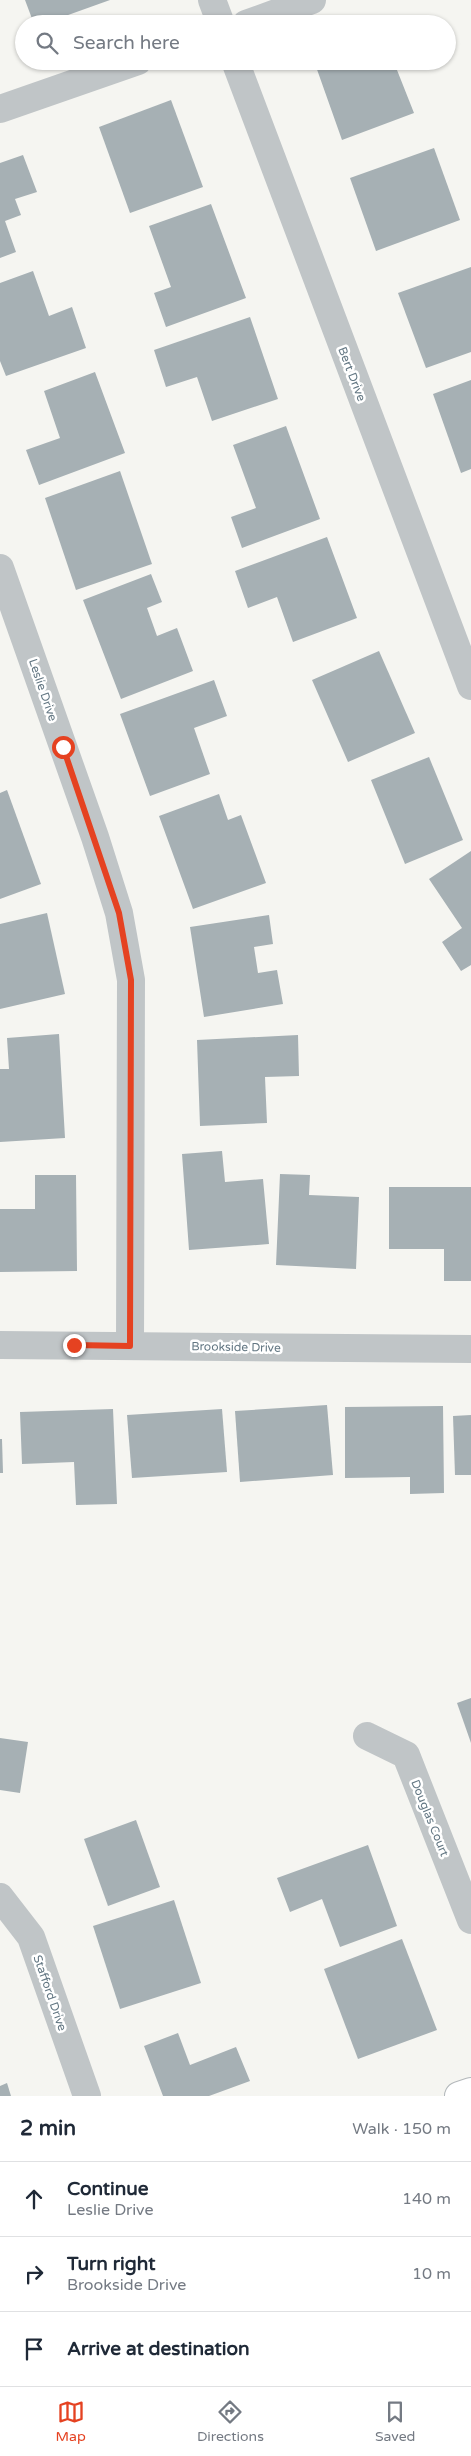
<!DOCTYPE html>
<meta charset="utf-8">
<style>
:root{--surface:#fff;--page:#f6f6f7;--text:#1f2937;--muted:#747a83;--line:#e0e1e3;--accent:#e54221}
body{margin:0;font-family:"Varela Round",sans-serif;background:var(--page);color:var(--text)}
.stop{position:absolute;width:15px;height:15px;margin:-11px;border:4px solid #e54221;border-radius:50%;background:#fff}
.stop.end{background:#e54221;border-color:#fff;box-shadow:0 1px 5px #0008}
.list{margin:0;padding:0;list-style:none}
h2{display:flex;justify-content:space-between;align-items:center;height:65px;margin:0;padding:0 20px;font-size:21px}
h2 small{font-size:16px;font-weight:400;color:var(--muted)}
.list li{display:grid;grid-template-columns:32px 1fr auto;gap:15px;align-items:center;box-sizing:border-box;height:75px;padding:0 20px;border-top:1px solid var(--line)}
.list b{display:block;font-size:19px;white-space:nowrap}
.list p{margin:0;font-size:16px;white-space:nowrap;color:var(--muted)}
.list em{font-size:16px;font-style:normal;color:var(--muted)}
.icon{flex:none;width:28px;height:28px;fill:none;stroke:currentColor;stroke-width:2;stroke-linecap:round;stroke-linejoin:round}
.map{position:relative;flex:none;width:471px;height:2096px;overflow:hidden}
.search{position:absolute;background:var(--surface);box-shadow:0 1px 4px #0004;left:15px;right:15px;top:15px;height:55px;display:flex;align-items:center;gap:12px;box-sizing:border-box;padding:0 18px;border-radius:28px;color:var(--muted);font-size:19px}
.sheet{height:290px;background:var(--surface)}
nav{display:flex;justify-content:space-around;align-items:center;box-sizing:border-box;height:70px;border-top:1px solid var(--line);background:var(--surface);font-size:14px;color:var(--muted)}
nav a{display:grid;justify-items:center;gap:2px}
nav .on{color:var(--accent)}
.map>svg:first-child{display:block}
.building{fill:#a6b0b4}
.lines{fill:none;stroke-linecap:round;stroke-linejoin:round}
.major-casing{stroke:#b3b8bb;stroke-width:30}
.minor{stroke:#c0c5c7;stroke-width:28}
.major{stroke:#fff;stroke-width:28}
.route{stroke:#e54221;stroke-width:6}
.labels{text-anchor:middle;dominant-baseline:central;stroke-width:5;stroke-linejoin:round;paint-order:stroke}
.street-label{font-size:12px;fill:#637783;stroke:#fff}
</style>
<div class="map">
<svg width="471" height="2096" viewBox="0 0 471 2096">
<rect width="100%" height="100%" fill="#f5f5f1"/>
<g class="building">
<path d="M25 0H110L43 24H34Z"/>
<path d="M314 61H412L413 64 397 70 414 113 342 140Z"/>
<path d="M171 100 203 187 130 213 99 127Z"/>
<path d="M434 148 460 220 376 251 350 178Z"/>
<path d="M23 155 37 192 15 199 21 215 5 221 16 252 0 258V163Z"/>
<path d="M211 204 246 298 166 327 154 293 171 287 149 226Z"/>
<path d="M471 267V352L426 368 398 293Z"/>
<path d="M33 271 49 316 72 307 86 348 6 376 0 361V283Z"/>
<path d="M250 317 278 399 212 421 197 377 166 387 154 350Z"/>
<path d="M95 372 125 453 39 485 26 450 60 438 44 391Z"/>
<path d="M471 380V469L461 473 433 394Z"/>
<path d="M286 426 320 519 242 548 231 517 256 508 233 445Z"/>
<path d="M120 471 152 564 76 590 45 498Z"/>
<path d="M327 537 357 618 293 642 277 597 248 608 235 571Z"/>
<path d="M151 574 162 602 147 608 157 636 177 628 193 671 121 699 83 600Z"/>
<path d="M379 651 415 733 348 762 312 680Z"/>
<path d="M214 680 227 716 194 728 210 774 150 796 120 714Z"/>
<path d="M429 757 463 840 405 864 371 780Z"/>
<path d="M7 790 41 884 0 899V793Z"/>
<path d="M219 794 228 820 241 815 266 883 193 909 159 816Z"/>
<path d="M471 851V965L461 971 442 942 462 928 429 879Z"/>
<path d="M47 913 65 994 0 1009V924Z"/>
<path d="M269 915 273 944 254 947 258 973 277 970 283 1004 204 1017 190 927Z"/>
<path d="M59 1034 65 1138 0 1142V1069H9L7 1038Z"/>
<path d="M298 1035 299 1076 265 1077 267 1123 200 1126 197 1040Z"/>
<path d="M222 1151 225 1182 263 1179 269 1244 189 1250 182 1154Z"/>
<path d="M280 1174 310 1175 309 1195 359 1197 356 1269 276 1265Z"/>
<path d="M35 1175H76L77 1271 0 1272V1209H35Z"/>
<path d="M389 1187H471V1281H444V1249H389Z"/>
<path d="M327 1405 333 1475 240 1482 235 1411Z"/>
<path d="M443 1406 444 1493 410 1494V1477L345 1478V1407Z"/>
<path d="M113 1409 117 1504 76 1505 74 1462 22 1464 20 1412Z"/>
<path d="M222 1409 227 1472 132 1478 127 1415Z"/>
<path d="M471 1415V1475H455L453 1416Z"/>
<path d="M0 1439H2L3 1473H0Z"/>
<path d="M471 1698V1743L457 1703Z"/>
<path d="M0 1738 28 1742 20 1793 0 1790Z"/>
<path d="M136 1820 160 1887 108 1906 84 1839Z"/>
<path d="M368 1845 397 1926 340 1947 322 1899 290 1912 277 1878Z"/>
<path d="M174 1900 201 1983 120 2009 93 1926Z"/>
<path d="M402 1939 437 2030 358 2059 324 1969Z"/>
<path d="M178 2033 190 2065 236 2047 250 2081 209 2096H163L144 2046Z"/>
<path d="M7 2083 11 2096H0V2086Z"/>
</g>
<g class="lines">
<g class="major-casing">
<path id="major" d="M459 2096 471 2092"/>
</g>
<g class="minor">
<path d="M212 0 221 24"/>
<path d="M246 24 312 0"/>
<path d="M235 61 471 686"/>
<path d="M0 109 138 61"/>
<path d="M0 568 95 837 119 913 131 980 130 1346"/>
<path d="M0 1345 471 1349"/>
<path d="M367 1736 406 1755 471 1920"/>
<path d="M0 1897 31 1937 87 2096"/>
</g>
<use href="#major" class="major"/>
</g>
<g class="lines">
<path class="route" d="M63 747 119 913 131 980 130 1346 74 1345"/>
</g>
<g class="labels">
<g class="street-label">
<text transform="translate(352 374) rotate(69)">Bert Drive</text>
<text transform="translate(43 690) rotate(71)">Leslie Drive</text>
<text transform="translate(236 1347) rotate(1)">Brookside Drive</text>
<text transform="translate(430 1818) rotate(68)">Douglas Court</text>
<text transform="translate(50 1993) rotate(71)">Stafford Drive</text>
</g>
</g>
</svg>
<div class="stop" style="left:63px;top:747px"></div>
<div class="stop end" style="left:74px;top:1345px"></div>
<div class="search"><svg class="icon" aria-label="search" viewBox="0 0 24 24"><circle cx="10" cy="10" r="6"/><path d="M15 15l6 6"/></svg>Search here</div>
</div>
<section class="sheet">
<h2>2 min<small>Walk · 150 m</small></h2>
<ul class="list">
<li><svg class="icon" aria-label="ahead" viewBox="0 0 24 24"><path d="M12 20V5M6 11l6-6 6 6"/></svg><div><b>Continue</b><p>Leslie Drive</p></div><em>140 m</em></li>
<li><svg class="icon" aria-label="right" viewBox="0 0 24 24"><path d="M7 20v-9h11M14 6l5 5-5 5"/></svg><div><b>Turn right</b><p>Brookside Drive</p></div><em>10 m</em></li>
<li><svg class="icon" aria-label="arrive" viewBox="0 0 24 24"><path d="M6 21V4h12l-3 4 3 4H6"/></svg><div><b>Arrive at destination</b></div></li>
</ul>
</section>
<nav>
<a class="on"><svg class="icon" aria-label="map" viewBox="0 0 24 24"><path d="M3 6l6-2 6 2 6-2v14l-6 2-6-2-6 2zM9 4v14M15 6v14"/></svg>Map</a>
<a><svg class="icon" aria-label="directions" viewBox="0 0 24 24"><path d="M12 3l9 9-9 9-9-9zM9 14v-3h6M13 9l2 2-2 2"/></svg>Directions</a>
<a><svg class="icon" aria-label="saved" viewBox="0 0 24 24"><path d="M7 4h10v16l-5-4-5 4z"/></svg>Saved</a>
</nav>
